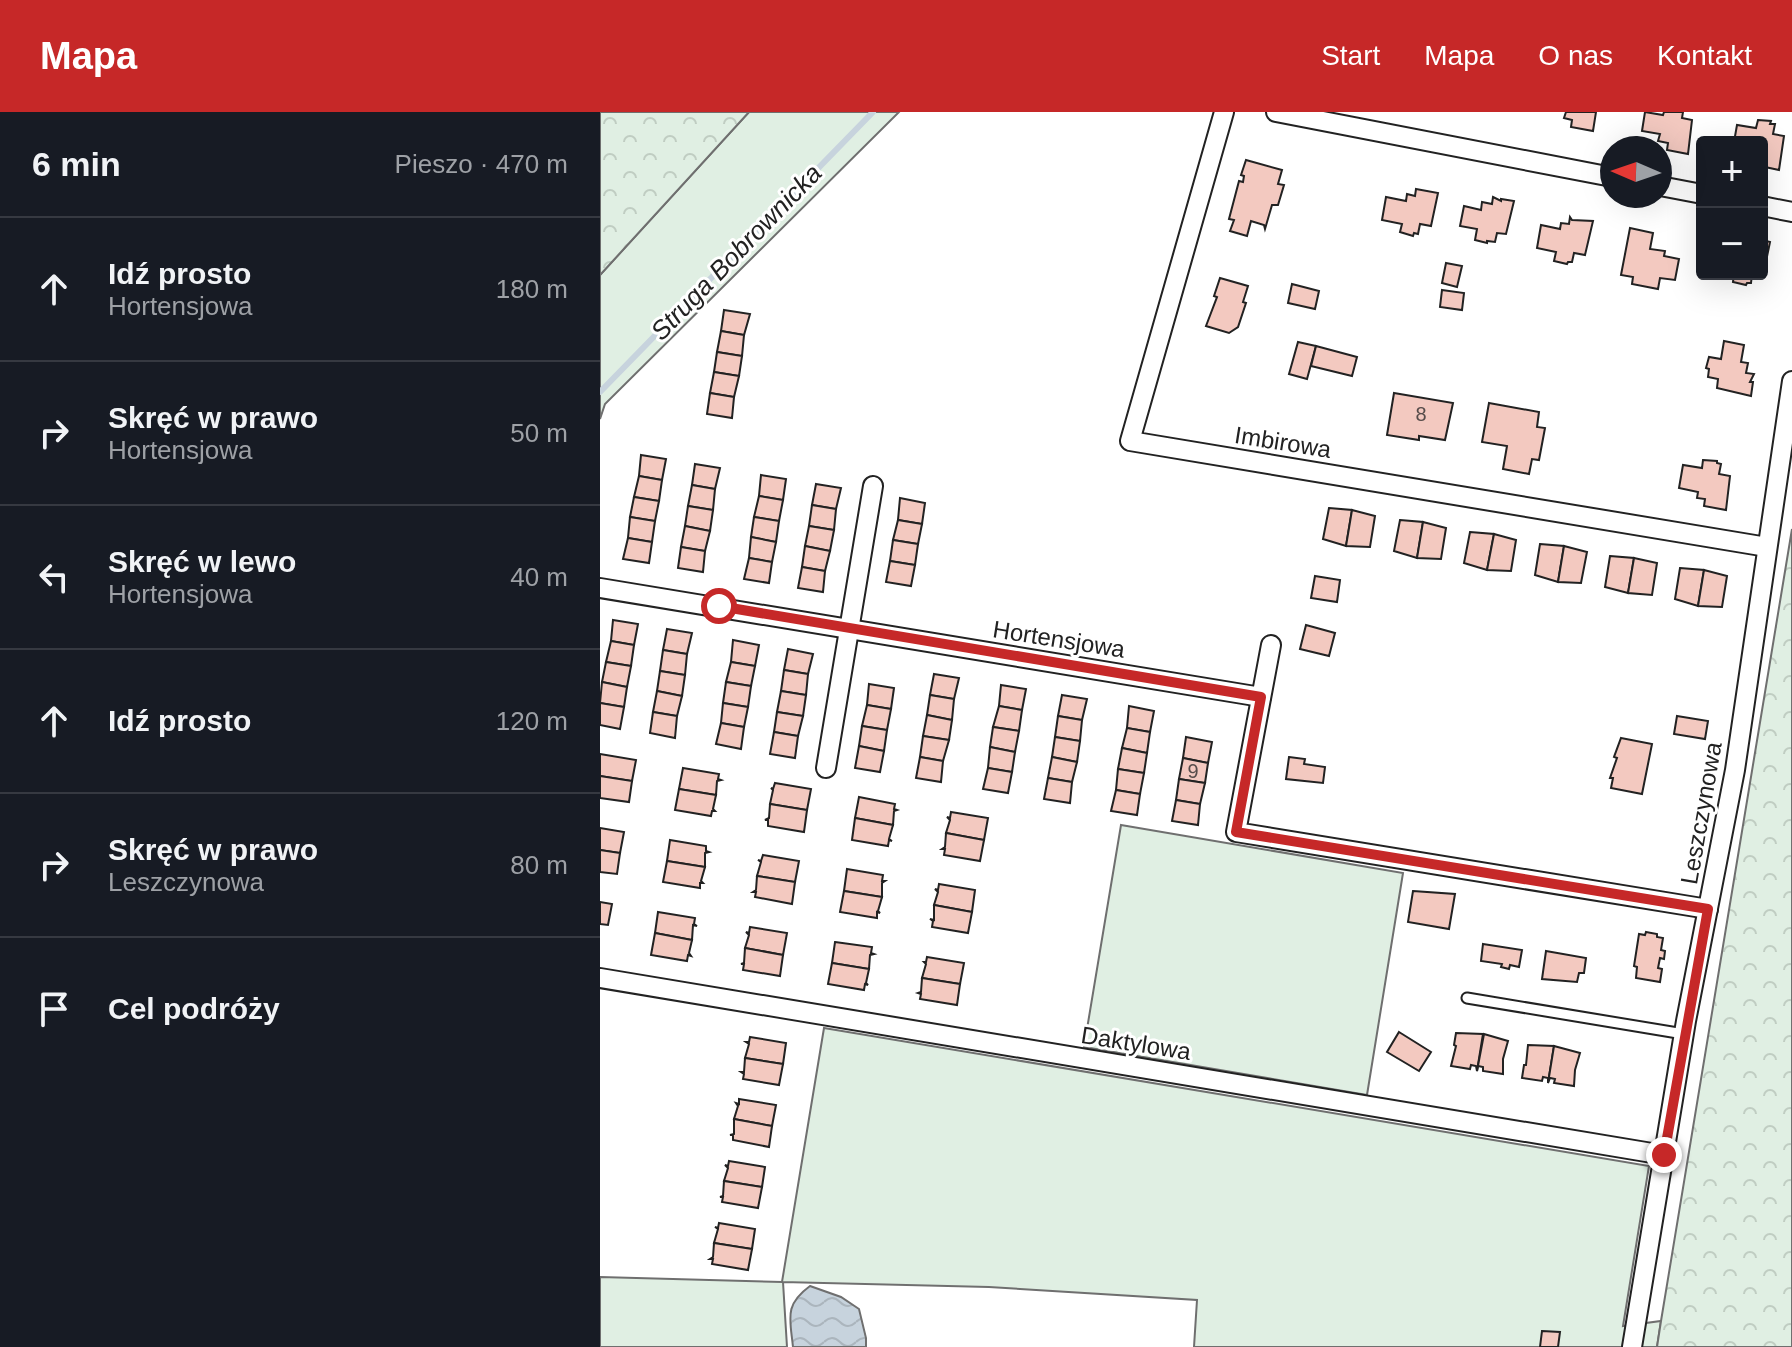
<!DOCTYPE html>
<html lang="pl">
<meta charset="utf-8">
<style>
:root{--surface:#171b24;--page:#20242c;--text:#f1f3f6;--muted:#9ea1a6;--line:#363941;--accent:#c62828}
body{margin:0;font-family:Helvetica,sans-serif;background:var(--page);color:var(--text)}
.controls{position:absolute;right:24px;top:24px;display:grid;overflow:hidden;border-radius:8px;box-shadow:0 8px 32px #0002}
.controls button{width:72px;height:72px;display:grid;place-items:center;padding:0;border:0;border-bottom:2px solid var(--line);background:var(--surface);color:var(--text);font:40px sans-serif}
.compass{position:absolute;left:1000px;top:24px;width:72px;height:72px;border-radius:50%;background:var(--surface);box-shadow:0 8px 32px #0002;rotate:272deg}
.stop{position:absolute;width:24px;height:24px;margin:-18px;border:6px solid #c62828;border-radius:50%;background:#fff}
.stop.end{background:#c62828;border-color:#fff;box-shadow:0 2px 8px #0008}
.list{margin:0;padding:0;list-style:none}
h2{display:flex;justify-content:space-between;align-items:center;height:104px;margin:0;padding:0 32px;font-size:34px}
h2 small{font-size:26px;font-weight:400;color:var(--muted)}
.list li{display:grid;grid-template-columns:52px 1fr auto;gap:24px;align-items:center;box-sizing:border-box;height:144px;padding:0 32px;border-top:2px solid var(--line)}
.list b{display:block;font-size:30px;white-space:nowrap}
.list p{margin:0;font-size:26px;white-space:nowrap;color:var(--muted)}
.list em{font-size:26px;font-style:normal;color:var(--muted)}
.icon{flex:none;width:44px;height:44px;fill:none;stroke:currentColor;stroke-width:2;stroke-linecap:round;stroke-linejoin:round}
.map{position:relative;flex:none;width:1192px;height:1235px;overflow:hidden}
header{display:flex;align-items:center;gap:48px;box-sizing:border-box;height:112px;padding:0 40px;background:var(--accent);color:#fff}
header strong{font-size:38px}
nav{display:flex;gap:44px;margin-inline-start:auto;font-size:28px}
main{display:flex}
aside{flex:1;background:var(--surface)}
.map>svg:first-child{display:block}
.green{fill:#e0efe3;stroke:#6f6f6f;stroke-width:2}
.forest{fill:url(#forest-crowns);stroke:#6f6f6f;stroke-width:2}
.water{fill:url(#water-waves);stroke:#6f6f6f;stroke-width:2}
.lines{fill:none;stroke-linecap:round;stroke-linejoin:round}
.stream{stroke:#c7d3dd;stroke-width:6}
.building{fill:#f3c9c0;stroke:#222;stroke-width:2}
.service-casing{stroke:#222;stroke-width:13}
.minor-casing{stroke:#222;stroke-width:22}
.service{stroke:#fff;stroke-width:9}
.minor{stroke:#fff;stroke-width:18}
.route{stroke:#c62828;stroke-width:10}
.labels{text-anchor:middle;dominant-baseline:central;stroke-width:6;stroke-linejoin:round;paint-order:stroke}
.number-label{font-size:20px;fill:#564c4a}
.street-label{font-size:24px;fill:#222;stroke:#fff}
.water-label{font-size:26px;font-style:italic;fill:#222;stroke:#fff}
</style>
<header>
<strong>Mapa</strong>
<nav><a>Start</a><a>Mapa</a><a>O nas</a><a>Kontakt</a></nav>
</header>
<main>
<aside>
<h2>6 min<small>Pieszo · 470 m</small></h2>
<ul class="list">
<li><svg class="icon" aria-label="ahead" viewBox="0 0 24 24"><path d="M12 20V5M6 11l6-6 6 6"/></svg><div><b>Idź prosto</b><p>Hortensjowa</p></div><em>180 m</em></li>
<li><svg class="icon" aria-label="right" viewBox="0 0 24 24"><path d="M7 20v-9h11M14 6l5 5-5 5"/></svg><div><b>Skręć w prawo</b><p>Hortensjowa</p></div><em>50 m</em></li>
<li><svg class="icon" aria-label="left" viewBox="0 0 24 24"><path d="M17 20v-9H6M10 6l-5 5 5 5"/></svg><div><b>Skręć w lewo</b><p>Hortensjowa</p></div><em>40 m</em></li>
<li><svg class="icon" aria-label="ahead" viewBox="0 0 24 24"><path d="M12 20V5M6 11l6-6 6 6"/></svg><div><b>Idź prosto</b></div><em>120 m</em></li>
<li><svg class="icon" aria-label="right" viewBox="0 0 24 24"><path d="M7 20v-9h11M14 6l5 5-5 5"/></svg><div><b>Skręć w prawo</b><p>Leszczynowa</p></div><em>80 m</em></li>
<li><svg class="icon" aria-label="arrive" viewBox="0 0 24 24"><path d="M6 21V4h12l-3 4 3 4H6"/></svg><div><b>Cel podróży</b></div></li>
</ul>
</aside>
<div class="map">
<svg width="1192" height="1235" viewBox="0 0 1192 1235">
<defs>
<pattern id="forest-crowns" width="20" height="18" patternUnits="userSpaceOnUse" patternTransform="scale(2)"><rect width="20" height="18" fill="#e0efe3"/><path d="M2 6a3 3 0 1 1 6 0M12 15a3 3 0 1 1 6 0" fill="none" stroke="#c0cdc2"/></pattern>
<pattern id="water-waves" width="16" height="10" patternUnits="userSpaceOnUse" patternTransform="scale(2)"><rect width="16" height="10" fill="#c7d3dd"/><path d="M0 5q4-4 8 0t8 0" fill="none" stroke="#abb5bd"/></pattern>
</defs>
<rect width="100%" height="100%" fill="#fff"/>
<g class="green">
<path d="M149 0H299L5 292 0 307V163Z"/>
<path d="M521 713 803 761 767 983 484 935Z"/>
<path d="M224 916 1049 1054 1023 1214 1061 1209 1057 1235H594L597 1188 389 1175 183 1170 187 1235H0V1165L182 1170Z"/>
</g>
<g class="forest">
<path d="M0 0H149L0 163Z"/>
<path d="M1192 417V1235H1057L1061 1209Z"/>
</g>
<path class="water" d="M210 1174 241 1185 259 1197 266 1226V1235H193C190 1206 184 1193 210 1174Z"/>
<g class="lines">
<path class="stream" d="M0 280 273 0"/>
</g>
<g class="building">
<path d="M966 0H996L993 19 971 15 972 8 964 6Z"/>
<path d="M1045 0 1063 3 1064 0H1083L1082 6 1092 8 1088 42 1067 38 1068 31 1058 29 1060 22 1042 19Z"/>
<path d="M1158 8 1171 9 1170 12H1175L1173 22 1184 24 1179 58 1165 55 1166 53 1162 52V30H1134L1137 13 1156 16Z"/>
<path d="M646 48 682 58 678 72 684 73 678 93H672L665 117 664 113 651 109 647 124 630 119 634 108 629 107 639 69 643 70 644 64 641 63Z"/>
<path d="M816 77 838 81 831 114 820 112 818 122 814 121 813 124 800 120 802 112 782 108 786 85 806 89 807 82 815 84Z"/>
<path d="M893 85 901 89V87L914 89 906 122 897 121 895 130 887 129V131L875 128 877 117 860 114 864 94 881 98 882 90 892 92Z"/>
<path d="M970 105 972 108 993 109 985 143 974 141 972 150H968L967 152 954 149 956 140 937 136 941 113 960 117 961 111 969 112Z"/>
<path d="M1030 116 1053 121 1050 137 1065 139 1064 144 1079 147 1075 168 1060 166 1058 177 1032 172 1033 165 1021 163Z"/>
<path d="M1162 128 1170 130 1163 164 1154 162H1162Z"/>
<path d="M846 151 862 154 857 175 842 171Z"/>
<path d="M1134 162H1152L1151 171H1147L1146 173 1133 170Z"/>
<path d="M620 166 648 174 643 190 646 191 638 215 629 221 606 214 617 185 614 184Z"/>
<path d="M692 172 719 179 715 197 688 191Z"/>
<path d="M842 178 864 181 862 198 840 195Z"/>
<path d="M124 198 150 202 144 223 121 219Z"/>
<path d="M121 219 144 223 142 244 117 240Z"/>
<path d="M1124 229 1144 233 1141 250 1148 251 1146 261 1154 262 1150 270H1153L1151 284 1117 276 1118 267 1108 265 1109 257 1106 256 1109 245 1121 247Z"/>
<path d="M698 230 716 234 707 267 689 262Z"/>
<path d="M716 234 757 245 752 264 711 254Z"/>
<path d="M117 240 142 244 139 264 114 260Z"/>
<path d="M114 260 139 264 134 285 110 281Z"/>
<path d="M110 281 134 285 132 306 107 302Z"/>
<path d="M794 281 853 291 845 328 819 324V328L787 323Z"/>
<path d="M889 291 939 300 937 315 945 316 939 348 932 347 929 362 903 357 907 334 882 330Z"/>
<path d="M41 343 66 347 62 368 39 364Z"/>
<path d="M1103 348 1117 349V351L1121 352 1119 362 1130 364 1126 398 1104 394 1105 387 1097 386 1098 380 1079 376 1083 353 1102 356Z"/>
<path d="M95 352 120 356 115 377 92 373Z"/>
<path d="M161 363 186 367 183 388 159 384Z"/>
<path d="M39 364 62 368 59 389 34 385Z"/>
<path d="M216 372 241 376 236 397 212 393Z"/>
<path d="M92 373 115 377 113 398 88 394Z"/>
<path d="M159 384 183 388 179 409 154 405Z"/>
<path d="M34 385 59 389 55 409 30 405Z"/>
<path d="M300 386 325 391 322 412 298 408Z"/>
<path d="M212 393 236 397 234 418 209 414Z"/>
<path d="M88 394 113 398 110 419 85 414Z"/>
<path d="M729 396 752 398 746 434 723 427Z"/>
<path d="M752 398 775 404 770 435 746 434Z"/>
<path d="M30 405 55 409 52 430 28 426Z"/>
<path d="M154 405 179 409 176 430 151 425Z"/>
<path d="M298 408 322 412 318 432 293 428Z"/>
<path d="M800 408 823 410 817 446 794 439Z"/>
<path d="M823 410 846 416 841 447 817 446Z"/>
<path d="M85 414 110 419 105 439 81 435Z"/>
<path d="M209 414 234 418 230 439 205 434Z"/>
<path d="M870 420 894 422 887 458 864 451Z"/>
<path d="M894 422 916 428 911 459 887 458Z"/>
<path d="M151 425 176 430 172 450 149 446Z"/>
<path d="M28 426 52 430 49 451 23 447Z"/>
<path d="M293 428 318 432 315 453 290 449Z"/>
<path d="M940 432 964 434 958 470 935 463Z"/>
<path d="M205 434 230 439 225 459 202 455Z"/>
<path d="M964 434 987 440 981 471 958 470Z"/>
<path d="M81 435 105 439 103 460 78 456Z"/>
<path d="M1010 444 1034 446 1028 481 1005 475Z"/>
<path d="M149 446 172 450 169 471 144 467Z"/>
<path d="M1034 446 1057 451 1052 483 1028 481Z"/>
<path d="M290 449 315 453 311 474 286 470Z"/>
<path d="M202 455 225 459 223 480 198 476Z"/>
<path d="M1080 456 1104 458 1098 494 1075 487Z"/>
<path d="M1104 458 1127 464 1122 495 1098 494Z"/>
<path d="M715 464 740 468 737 490 711 486Z"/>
<path d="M13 508 38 512 34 533 11 529Z"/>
<path d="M706 513 735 521 729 544 700 537Z"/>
<path d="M67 517 92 521 87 542 63 538Z"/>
<path d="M133 528 159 533 155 554 131 550Z"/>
<path d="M11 529 34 533 31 554 6 550Z"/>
<path d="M188 537 213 542 208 562 184 558Z"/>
<path d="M63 538 87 542 85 563 60 559Z"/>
<path d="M6 550 31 554 27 575 2 570Z"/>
<path d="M131 550 155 554 151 574 126 570Z"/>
<path d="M184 558 208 562 206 583 181 579Z"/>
<path d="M60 559 85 563 82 584 57 579Z"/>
<path d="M334 562 359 566 354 587 330 583Z"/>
<path d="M2 570 27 575 24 595 0 591Z"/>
<path d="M126 570 151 574 148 595 123 591Z"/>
<path d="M269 572 294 576 291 597 267 593Z"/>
<path d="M401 573 426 577 422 598 399 594Z"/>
<path d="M57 579 82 584 77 604 53 600Z"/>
<path d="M181 579 206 583 203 604 177 600Z"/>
<path d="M330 583 354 587 352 608 327 603Z"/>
<path d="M462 583 487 587 482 608 458 604Z"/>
<path d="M0 591 24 595 20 617 0 613Z"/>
<path d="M123 591 148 595 144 615 121 611Z"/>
<path d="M267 593 291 597 287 618 262 614Z"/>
<path d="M399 594 422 598 419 619 393 615Z"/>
<path d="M529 594 554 599 550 620 527 616Z"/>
<path d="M53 600 77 604 75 626 50 621Z"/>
<path d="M177 600 203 604 198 624 174 620Z"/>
<path d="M327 603 352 608 349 628 323 624Z"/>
<path d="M458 604 482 608 480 629 455 625Z"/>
<path d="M1077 604 1108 609 1105 627 1074 622Z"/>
<path d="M121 611 144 615 141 637 116 632Z"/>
<path d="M262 614 287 618 284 639 259 634Z"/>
<path d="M393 615 419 619 415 640 390 635Z"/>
<path d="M527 616 550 620 547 641 522 636Z"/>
<path d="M174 620 198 624 195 646 170 642Z"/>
<path d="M323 624 349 628 343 649 320 645Z"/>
<path d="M455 625 480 629 477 650 452 645Z"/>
<path d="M586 625 612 630 608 651 583 646Z"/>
<path d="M1021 626 1052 632 1042 682 1011 676 1013 666H1010L1017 646 1014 645Z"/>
<path d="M259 634 284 639 280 660 255 656Z"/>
<path d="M390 635 415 640 412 660 388 656Z"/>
<path d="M522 636 547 641 544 661 518 657Z"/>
<path d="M0 642 36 648 32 669 0 664Z"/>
<path d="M320 645 343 649 341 670 316 666Z"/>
<path d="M452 645 477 650 472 670 448 666Z"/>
<path d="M689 645 705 647 704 652 725 655 723 671 686 667Z"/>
<path d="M583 646 608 651 605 671 579 667Z"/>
<path d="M83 656 119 662 118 667 121 668 117 669 116 683 79 677Z"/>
<path d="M388 656 412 660 408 681 383 677Z"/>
<path d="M518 657 544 661 540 682 516 678Z"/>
<path d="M0 664 32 669 29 690 0 686Z"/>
<path d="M448 666 472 670 470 691 444 687Z"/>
<path d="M579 667 605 671 600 692 576 688Z"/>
<path d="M175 671 211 677 207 698 170 692 173 678 171 676 173 677Z"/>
<path d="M79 677 116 683 113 697 115 699H112L111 704 75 698Z"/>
<path d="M516 678 540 682 537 703 511 699Z"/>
<path d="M259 685 295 692 294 697 297 698 294 699 293 713 255 706Z"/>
<path d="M576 688 600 692 598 713 572 709Z"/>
<path d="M170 692 207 698 204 720 168 714V708H165L169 706Z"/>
<path d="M351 700 388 706 384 728 346 721 350 708 347 705 350 706Z"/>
<path d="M255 706 293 713 289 727 292 729 289 728 288 734 252 728Z"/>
<path d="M0 716 24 720 20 741 0 738Z"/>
<path d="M346 721 384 728 380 749 344 743 345 737H342L345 735Z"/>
<path d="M70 728 106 734V739L109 740 105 741V755L67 749Z"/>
<path d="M0 738 20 741 17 762 0 760Z"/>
<path d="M163 743 199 749 195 770 157 764 161 750 158 748 161 749Z"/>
<path d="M67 749 105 755 101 769 103 771H100V776L63 770Z"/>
<path d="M247 757 283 763 282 769H285L282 771V785L244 779Z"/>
<path d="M157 764 195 770 192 792 155 785 156 780H153L156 778Z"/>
<path d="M339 772 375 778 372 800 334 793 338 780 335 777 338 778Z"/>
<path d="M244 779 282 785 278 799 280 801 277 800V806L240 800Z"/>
<path d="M813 779 855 782 849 817 808 810Z"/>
<path d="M0 790 12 792 8 813 0 812Z"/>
<path d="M334 793 372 800 368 821 332 815 333 809 330 807 334 808Z"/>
<path d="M58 800 95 806 94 812 97 814 93 813 92 828 55 821Z"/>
<path d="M150 815 187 821 183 843 145 836 149 823 146 820 149 821Z"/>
<path d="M1046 820 1057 822V825L1063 826 1061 838 1065 839 1064 847 1060 846 1058 856 1062 857 1060 870 1036 866 1037 855 1034 854 1039 822 1045 823Z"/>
<path d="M55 821 92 828 89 841 91 844 88 843 87 849 51 843Z"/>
<path d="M235 830 272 835 271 841 274 842 270 843 269 857 232 851Z"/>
<path d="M883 832 922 838 919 855 910 853 909 857 901 855 902 852 881 849Z"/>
<path d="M145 836 183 843 180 864 143 858 144 852H141L144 851Z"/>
<path d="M946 839 986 846 984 861H979L977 870 942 867Z"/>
<path d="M327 845 364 851 360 872 322 866 326 852 324 850H326Z"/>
<path d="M232 851 269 857 266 871 268 873 265 872 264 878 228 872Z"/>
<path d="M322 866 360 872 357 893 320 887 321 882 318 881 321 880Z"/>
<path d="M799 920 831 940 819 959 787 940Z"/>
<path d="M856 921 883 922 877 959 876 954 871 953 870 957 851 954 856 934 854 933Z"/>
<path d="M884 922 908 929 903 947V962L883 959V955L878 954 877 959Z"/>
<path d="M150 925 186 931 183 952 145 946 149 932 146 930H149Z"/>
<path d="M928 933 954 934 948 971V966L943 965 942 969 922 966 924 953H926Z"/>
<path d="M954 934 980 941 975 958 974 974 954 971 955 967 950 966 948 971Z"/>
<path d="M145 946 183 952 179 973 143 967 144 962 141 960H144Z"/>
<path d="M139 987 176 993 172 1014 134 1007 138 994 136 991 139 992Z"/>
<path d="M134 1007 172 1014 169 1035 133 1028V1023H130L134 1022Z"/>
<path d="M129 1049 165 1055 162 1075 124 1069 128 1056 125 1053 128 1054Z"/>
<path d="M124 1069 162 1075 158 1096 122 1090 123 1085H120L123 1084Z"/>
<path d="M119 1111 155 1117 152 1137 114 1131 118 1117 115 1115 118 1116Z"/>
<path d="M114 1131 152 1137 148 1158 112 1152 113 1147H110L113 1145Z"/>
<path d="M942 1219 960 1220 958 1235H940Z"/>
</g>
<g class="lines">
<g class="service-casing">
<path id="service" d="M867 886 1084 922"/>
</g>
<g class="minor-casing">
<g id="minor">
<path d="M624 0 530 329 1167 435"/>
<path d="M676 0 1012 65"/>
<path d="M1060 74 1102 82"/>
<path d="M1162 94 1192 100"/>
<path d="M0 476 661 585"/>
<path d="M671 533 636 720 1108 797"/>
<path d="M226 656 273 374"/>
<path d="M0 866 1064 1043"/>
<path d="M1032 1235 1086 909 1135 658 1192 269"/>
</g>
</g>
<use href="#service" class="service"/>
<use href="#minor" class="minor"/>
</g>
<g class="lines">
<path class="route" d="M119 494 661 585 636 720 1108 797 1064 1043"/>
</g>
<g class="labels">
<g class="number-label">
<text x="821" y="302">8</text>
<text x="593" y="659">9</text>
</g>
<g class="street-label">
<text transform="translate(683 330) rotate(9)">Imbirowa</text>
<text transform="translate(459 527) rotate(9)">Hortensjowa</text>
<text transform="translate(1101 701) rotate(-80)">Leszczynowa</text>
<text transform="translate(536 931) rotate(9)">Daktylowa</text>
</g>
<g class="water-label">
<text transform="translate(136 140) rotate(-46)">Struga Bobrownicka</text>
</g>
</g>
</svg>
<div class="controls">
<button>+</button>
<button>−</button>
</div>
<svg class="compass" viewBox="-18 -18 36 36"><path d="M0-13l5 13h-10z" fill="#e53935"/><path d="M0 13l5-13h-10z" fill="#9ea1a6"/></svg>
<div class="stop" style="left:119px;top:494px"></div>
<div class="stop end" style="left:1064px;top:1043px"></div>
</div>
</main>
